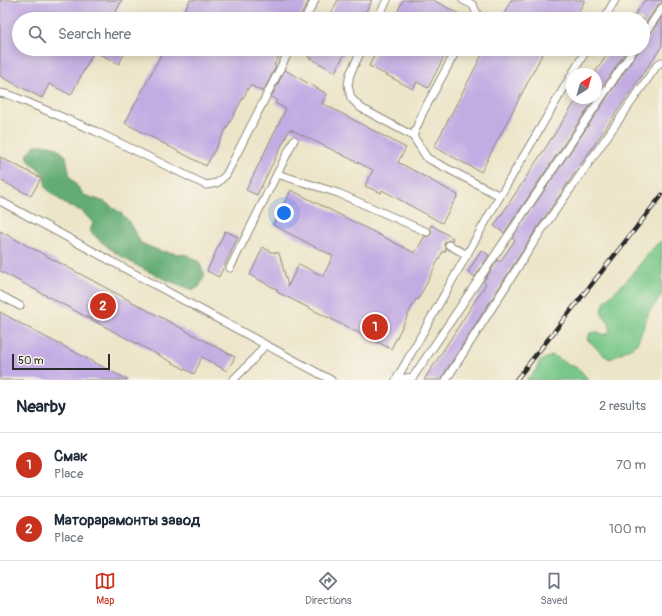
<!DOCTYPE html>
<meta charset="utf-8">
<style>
:root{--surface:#fff;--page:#f2f2f3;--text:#1f2937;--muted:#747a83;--line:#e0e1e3;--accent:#c8321e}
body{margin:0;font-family:Pangolin,sans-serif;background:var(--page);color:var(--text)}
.compass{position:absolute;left:566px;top:68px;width:36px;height:36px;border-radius:50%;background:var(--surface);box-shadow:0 2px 10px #0003;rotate:37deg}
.scale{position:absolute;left:12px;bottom:10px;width:98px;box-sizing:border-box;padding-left:4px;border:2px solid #2b2b2b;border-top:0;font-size:11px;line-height:14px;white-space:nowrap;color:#2b2b2b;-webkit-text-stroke:3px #f7f3e8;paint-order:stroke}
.you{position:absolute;left:284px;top:213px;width:14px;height:14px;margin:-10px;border:3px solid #fff;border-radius:50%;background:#1a73e8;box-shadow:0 0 0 6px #1a73e833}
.badge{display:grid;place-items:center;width:26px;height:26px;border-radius:50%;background:var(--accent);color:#fff;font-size:13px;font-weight:700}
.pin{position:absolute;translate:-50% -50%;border:2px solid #fff;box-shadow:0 1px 4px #0006}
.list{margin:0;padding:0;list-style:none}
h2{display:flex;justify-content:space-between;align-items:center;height:52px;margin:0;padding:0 16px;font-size:17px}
h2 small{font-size:13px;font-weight:400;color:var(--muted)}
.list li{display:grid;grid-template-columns:26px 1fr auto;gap:12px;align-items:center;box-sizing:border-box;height:64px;padding:0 16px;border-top:1px solid var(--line)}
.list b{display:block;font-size:15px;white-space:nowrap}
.list p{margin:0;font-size:13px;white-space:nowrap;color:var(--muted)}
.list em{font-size:13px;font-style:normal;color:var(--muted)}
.icon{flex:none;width:22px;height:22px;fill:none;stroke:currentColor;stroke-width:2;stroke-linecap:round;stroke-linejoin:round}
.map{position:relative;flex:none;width:662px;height:380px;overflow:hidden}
.search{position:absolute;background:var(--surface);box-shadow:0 2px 10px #0003;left:12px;right:12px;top:12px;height:44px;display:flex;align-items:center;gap:10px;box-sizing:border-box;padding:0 14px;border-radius:22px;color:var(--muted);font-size:15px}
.sheet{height:180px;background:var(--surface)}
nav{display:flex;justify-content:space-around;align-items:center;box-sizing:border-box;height:56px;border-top:1px solid var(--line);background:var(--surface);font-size:11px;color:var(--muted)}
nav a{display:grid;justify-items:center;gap:2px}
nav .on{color:var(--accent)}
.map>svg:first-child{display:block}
.green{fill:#78c889;stroke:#527a5a}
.forest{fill:#62ac75;stroke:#466c50}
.building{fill:#c3abe3}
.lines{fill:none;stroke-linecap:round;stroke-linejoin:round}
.lane-casing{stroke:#8c887a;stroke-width:9}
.lane{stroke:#fff;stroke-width:7}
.rail-casing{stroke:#2b2b2b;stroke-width:4.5}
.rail{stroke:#f7f3e8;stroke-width:3;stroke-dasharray:9;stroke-linecap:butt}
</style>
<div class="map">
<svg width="662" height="380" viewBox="0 0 662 380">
<rect width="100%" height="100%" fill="#f7f3e8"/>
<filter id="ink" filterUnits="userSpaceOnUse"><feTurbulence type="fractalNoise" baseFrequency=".025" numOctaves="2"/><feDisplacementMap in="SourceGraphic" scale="8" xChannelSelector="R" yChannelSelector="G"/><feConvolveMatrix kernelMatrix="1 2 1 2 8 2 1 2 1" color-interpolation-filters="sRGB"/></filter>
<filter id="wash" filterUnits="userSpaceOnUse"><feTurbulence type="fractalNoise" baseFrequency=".012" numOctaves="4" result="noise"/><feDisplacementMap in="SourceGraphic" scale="16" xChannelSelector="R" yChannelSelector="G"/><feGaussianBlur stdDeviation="0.9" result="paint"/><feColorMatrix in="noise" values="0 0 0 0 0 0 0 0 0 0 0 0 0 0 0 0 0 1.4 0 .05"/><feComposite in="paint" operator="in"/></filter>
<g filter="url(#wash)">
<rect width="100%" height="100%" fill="#ede5c9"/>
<g class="green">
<path d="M662 240V295L649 312 643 329 636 345 610 359 602 354 587 339 590 333 598 332 605 335 610 331 609 322 601 313 605 301 626 281 654 247Z"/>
<path d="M553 355 568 365 577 367 589 380H526L536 370 540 361Z"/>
</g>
<path class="forest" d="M35 145H49L56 147 66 156 70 177 84 195 105 202 122 214 127 219 141 243 160 251 187 255 199 262 205 275 199 287 193 290C158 278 115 258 90 231L93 223 82 211 68 206 51 193 46 188 44 174 29 161 27 155Z"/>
<g id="blocks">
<g class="building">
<path d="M0 0H122L112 19H19V49H127L119 64 94 51 71 95 49 84 42 98 0 76Z"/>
<path d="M190 0H309L299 19H180Z"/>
<path d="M338 0H372L362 19H328Z"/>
<path d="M403 0H433L469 19H394Z"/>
<path d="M511 0H585L575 19H501Z"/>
<path d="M645 0H662V3L658 5 643 27V19H632Z"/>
<path d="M662 17V46L537 228 440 380H424L486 284 483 282 498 260 500 262 515 240 512 238 638 52 639 49H643V41L647 39Z"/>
<path d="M164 49H283L274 65 276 66 263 92 250 85 206 166 125 123Z"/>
<path d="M312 49H347L335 72 308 57Z"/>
<path d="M378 49H448L428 88 417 82 413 89 369 66Z"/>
<path d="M485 49H545L481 172 434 147Z"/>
<path d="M611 49H628L596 96V71Z"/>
<path d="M285 70 327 94 322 103 406 148 398 162 458 195 442 223 382 190 381 193 365 186 373 170 290 129 257 195 246 190 286 109 275 103 277 100 271 97Z"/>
<path d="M578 98H595L504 233 494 226Z"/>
<path d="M0 157 41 178 31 196 0 180Z"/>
<path d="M291 190 415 253 425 236 428 237 431 234 432 231 430 228 431 225 453 238 452 241 449 240 445 242 444 245 446 249 445 252 443 251 418 300 416 299 391 349 277 292 278 290 250 275 263 247 271 252 279 253 288 286 299 264 323 276 333 256 273 225Z"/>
<path d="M0 231 235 357 227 371 202 357 194 374 0 271Z"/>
<path d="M225 231 238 237 219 277 207 271Z"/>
<path d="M481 250 489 255 475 277 468 272Z"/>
<path d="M0 312 38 333 128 380H0Z"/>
</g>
</g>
</g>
<g filter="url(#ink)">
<use href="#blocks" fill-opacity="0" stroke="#8c887a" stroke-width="1"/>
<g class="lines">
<g class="lane-casing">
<g id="lane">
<path d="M463 0 473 5 477 14 474 19"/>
<path d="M305 19 315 0"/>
<path d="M377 19 387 0"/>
<path d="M604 19 615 0"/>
<path d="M643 36 662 8"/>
<path d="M362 49 350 74 348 85 351 98 361 108 413 136 427 158 500 196"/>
<path d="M0 93 10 95 95 131 206 185 217 183 226 175 290 49"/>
<path d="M413 136 423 112 457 49"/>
<path d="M277 174 338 193 427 232"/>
<path d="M0 201 331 380"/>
<path d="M449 245 467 255"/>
<path d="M230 268 294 140"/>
<path d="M0 295 20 306"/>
<path d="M397 379 413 377 634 49"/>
<path d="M233 380 251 362 265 345"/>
<path d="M396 380 500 196 587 49"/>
<path d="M446 380 541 231 658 64 662 62"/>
</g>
</g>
<use href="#lane" class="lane"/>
<g class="rail-casing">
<path id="rail" d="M516 380 662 195"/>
</g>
<use href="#rail" class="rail"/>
</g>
</g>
</svg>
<svg class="compass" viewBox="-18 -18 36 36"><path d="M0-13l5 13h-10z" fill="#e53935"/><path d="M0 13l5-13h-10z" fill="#747a83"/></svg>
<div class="scale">50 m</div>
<div class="you"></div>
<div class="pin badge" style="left:375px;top:327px">1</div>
<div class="pin badge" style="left:103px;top:306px">2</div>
<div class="search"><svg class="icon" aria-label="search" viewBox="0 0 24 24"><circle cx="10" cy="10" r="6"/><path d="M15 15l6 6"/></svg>Search here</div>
</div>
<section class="sheet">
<h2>Nearby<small>2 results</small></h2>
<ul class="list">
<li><span class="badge">1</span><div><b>Смак</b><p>Place</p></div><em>70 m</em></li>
<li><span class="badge">2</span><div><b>Маторарамонты завод</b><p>Place</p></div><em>100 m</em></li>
</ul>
</section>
<nav>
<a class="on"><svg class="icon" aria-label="map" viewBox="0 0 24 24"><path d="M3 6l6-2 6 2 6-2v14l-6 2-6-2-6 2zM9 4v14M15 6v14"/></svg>Map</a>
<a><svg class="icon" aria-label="directions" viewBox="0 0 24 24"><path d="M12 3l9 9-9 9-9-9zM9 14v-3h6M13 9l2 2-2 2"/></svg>Directions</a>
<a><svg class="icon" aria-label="saved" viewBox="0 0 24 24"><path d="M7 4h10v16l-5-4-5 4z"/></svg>Saved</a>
</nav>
